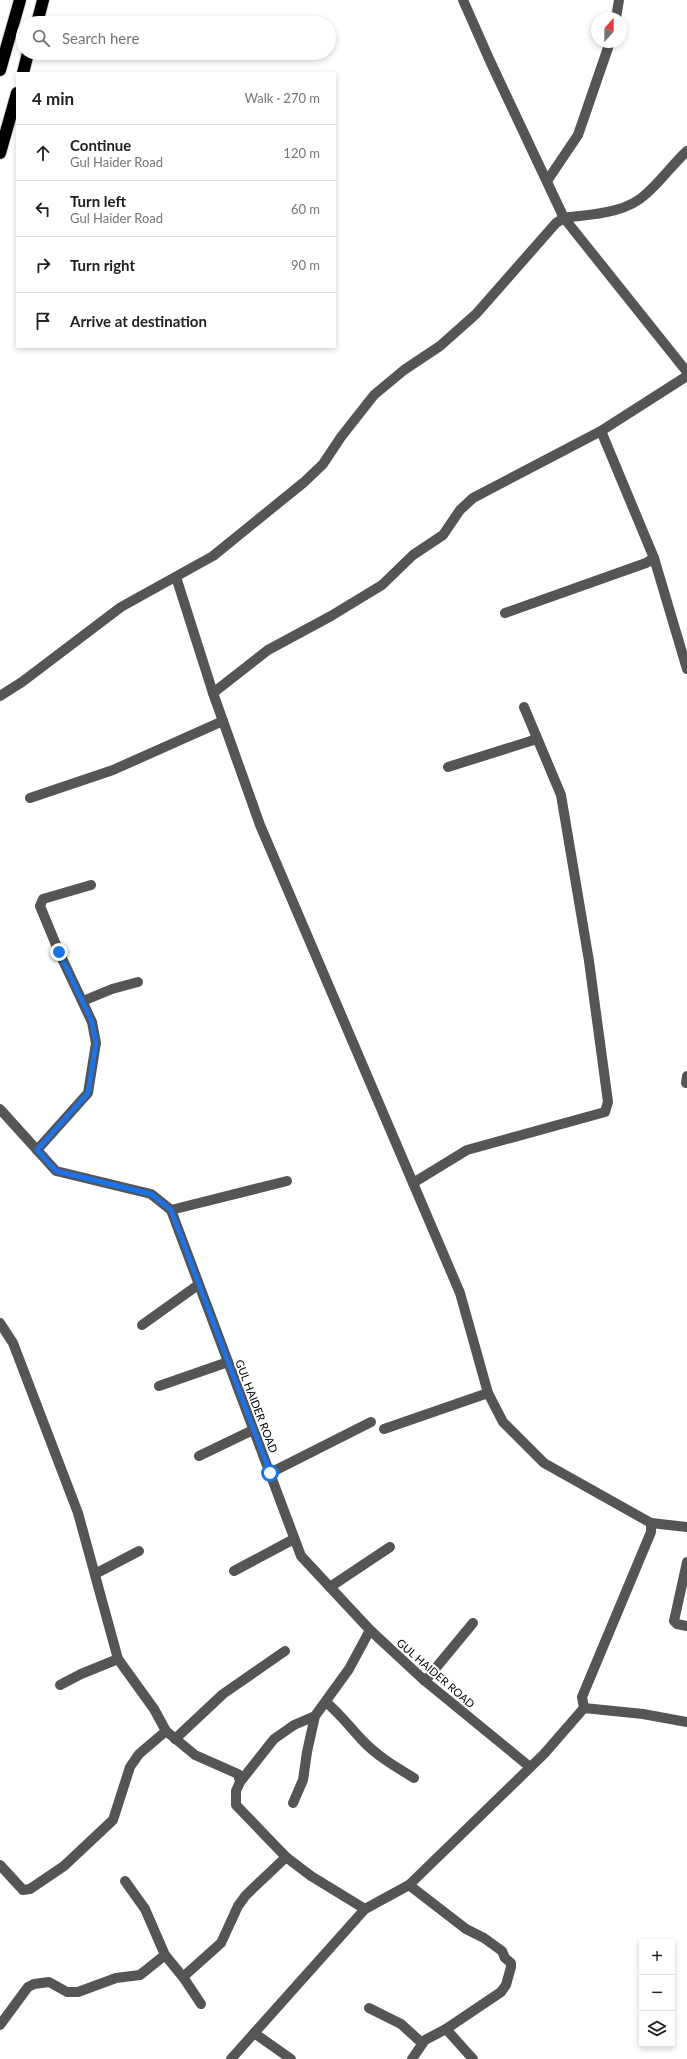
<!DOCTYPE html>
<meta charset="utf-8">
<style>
:root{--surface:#fff;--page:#f2f2f2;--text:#202124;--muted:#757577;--line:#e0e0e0}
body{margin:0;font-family:Lato,sans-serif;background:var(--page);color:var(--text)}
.controls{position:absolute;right:12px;bottom:12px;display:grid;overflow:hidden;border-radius:0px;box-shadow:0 2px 6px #0003}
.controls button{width:36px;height:36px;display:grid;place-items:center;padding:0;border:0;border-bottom:1px solid var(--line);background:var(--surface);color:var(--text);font:20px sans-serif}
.compass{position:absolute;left:591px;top:12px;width:36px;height:36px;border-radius:50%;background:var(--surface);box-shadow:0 2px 6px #0003;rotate:21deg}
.stop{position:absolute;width:12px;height:12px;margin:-9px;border:3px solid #1a73e8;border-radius:50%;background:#fff}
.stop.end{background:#1a73e8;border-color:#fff;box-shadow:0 1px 4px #0008}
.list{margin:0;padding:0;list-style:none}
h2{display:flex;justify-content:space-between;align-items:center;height:52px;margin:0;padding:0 16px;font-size:17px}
h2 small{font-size:13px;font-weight:400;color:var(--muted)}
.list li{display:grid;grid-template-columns:26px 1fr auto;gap:12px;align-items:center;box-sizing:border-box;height:56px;padding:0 16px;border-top:1px solid var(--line)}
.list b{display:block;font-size:15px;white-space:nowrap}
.list p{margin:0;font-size:13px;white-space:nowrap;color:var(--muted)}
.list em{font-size:13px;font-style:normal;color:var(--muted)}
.icon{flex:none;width:22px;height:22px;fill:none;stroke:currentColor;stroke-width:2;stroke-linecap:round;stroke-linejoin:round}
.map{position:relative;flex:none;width:687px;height:2059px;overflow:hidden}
.search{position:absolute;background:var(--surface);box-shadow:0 2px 6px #0003;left:16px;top:16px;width:320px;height:44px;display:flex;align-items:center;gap:10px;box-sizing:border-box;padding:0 14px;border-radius:22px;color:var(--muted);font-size:15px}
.panel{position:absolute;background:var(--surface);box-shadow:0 2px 6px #0003;left:16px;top:72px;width:320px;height:276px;border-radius:0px}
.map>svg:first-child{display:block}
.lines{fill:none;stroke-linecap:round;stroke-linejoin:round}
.highway-casing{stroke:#dbdbdb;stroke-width:14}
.minor{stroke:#555;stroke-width:10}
.highway{stroke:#000;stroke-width:12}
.route{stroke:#1a73e8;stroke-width:5}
.labels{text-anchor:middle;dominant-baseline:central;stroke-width:4;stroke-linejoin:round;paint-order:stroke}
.street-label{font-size:11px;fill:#000;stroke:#fff}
</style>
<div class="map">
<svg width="687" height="2059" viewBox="0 0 687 2059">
<rect width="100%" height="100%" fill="#fff"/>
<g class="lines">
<g class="highway-casing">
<g id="highway">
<path d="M37 23 43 0"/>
<path d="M0 70 20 0"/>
<path d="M23 73 28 53"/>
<path d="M0 153 17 93"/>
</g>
</g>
<g class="minor">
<path d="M463 0 490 61 564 218 687 372"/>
<path d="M616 18 619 0"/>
<path d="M547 181 578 135 610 42"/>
<path d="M654 558 687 669"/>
<path d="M176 577 213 693 260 825 460 1293 488 1393 503 1422 544 1463 651 1523V1532L582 1697 584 1708"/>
<path d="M505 613 646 563 654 558 601 431"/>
<path d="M213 693 268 650 331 616 382 585 413 555 443 535 460 510 473 498 601 431 687 376"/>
<path d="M0 696 22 682 121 607 213 556 303 483 323 464 341 437 374 395 404 370 440 346 476 314 556 223 564 218C591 214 625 214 646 194 661 181 672 165 687 151"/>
<path d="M448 767 537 739"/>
<path d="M30 798 113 770 223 721"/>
<path d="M83 1001 112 989 138 982"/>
<path d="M686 1083 687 1076"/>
<path d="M0 1109 56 1171 151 1194 171 1210 301 1556 370 1630 425 1681 530 1767"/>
<path d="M37 1150 88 1093 96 1043 92 1022 59 952 40 906 43 899 91 885"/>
<path d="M413 1183 467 1150 605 1112 608 1102 589 961 561 795 524 707"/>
<path d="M171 1210 287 1181"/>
<path d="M0 1323 13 1343 78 1513 118 1659 154 1709 166 1731 195 1755 238 1774 240 1782 236 1791V1805L286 1857 311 1876 365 1909"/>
<path d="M142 1325 198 1285"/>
<path d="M159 1386 228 1362"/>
<path d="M384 1429 488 1393"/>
<path d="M199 1456 253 1430"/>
<path d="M270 1473 371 1422"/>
<path d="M651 1523 687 1527"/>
<path d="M687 1562 674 1621 677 1624 687 1626"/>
<path d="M234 1571 294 1539"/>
<path d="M95 1574 139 1551"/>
<path d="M330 1587 390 1547"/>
<path d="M425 1681 473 1623"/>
<path d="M60 1685 81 1674 118 1659"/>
<path d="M326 1702C340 1714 349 1726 362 1740 377 1756 396 1767 414 1778"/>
<path d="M175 1739 223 1694 285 1651"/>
<path d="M240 1782 274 1739 294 1725 315 1716"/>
<path d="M293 1803 303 1780 307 1752 315 1716 349 1669 370 1630"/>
<path d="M0 1865 23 1890 30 1889 64 1866 113 1820 130 1767 139 1754 166 1731"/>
<path d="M125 1881 145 1909 165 1955 183 1977 201 2004"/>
<path d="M409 1885 466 1929 484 1938 502 1951 505 1958 511 1963V1967L506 1985 501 1992 446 2029 425 2040 412 2059"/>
<path d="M183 1977 221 1943 238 1906 246 1895 286 1857"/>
<path d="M369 2008 401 2024 422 2043"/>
<path d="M0 2025 28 1987 34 1984 49 1982 67 1992H78L116 1978 140 1975 165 1955"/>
<path d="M446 2029 473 2059"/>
<path d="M254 2033 291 2059"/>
<path d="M231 2059 365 1909 409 1885 544 1754 584 1708 643 1714 687 1722"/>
</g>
<use href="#highway" class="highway"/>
</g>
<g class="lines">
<path class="route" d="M59 952 92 1022 96 1043 88 1093 37 1150 56 1171 151 1194 171 1210 270 1473"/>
</g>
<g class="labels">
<g class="street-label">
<text transform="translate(257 1406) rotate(69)">GUL HAIDER ROAD</text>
<text transform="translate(436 1673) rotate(41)">GUL HAIDER ROAD</text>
</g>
</g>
</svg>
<div class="controls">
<button>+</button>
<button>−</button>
<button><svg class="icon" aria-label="layers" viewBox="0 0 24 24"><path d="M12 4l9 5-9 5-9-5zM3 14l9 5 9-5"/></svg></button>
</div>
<svg class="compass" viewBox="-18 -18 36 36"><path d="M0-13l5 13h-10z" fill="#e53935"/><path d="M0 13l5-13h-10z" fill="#757577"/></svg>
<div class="stop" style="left:270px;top:1473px"></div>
<div class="stop end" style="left:59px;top:952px"></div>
<div class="search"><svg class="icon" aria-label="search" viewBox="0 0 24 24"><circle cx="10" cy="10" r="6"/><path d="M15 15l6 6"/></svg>Search here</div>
<section class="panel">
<h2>4 min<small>Walk · 270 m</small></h2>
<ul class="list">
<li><svg class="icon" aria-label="ahead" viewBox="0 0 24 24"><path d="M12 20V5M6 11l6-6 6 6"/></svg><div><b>Continue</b><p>Gul Haider Road</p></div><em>120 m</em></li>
<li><svg class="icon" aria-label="left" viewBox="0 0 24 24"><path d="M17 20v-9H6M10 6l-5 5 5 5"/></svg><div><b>Turn left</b><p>Gul Haider Road</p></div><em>60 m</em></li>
<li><svg class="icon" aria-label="right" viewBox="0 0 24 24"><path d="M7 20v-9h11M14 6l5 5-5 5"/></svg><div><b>Turn right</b></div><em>90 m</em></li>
<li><svg class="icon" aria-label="arrive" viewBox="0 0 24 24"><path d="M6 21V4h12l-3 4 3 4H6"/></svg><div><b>Arrive at destination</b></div></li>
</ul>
</section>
</div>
